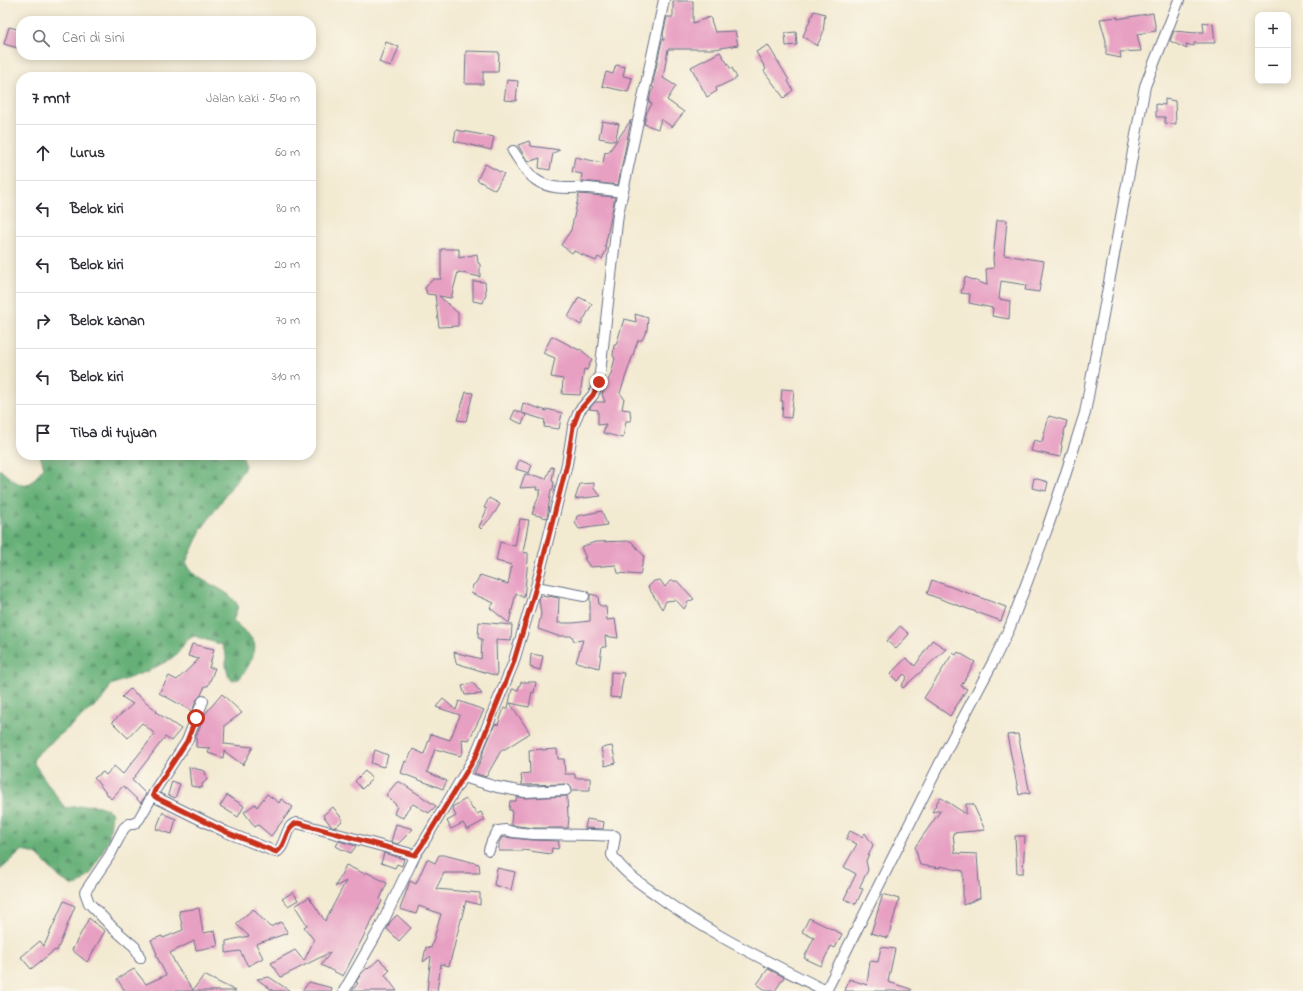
<!DOCTYPE html>
<html lang="id">
<meta charset="utf-8">
<style>
:root{--surface:#fff;--page:#f2f2f3;--text:#2b2b33;--muted:#7c7c81;--line:#e1e1e2}
body{margin:0;font-family:"Indie Flower",sans-serif;background:var(--page);color:var(--text)}
.controls{position:absolute;right:12px;top:12px;display:grid;overflow:hidden;border-radius:8px;box-shadow:0 2px 10px #0003}
.controls button{width:36px;height:36px;display:grid;place-items:center;padding:0;border:0;border-bottom:1px solid var(--line);background:var(--surface);color:var(--text);font:20px sans-serif}
.stop{position:absolute;width:12px;height:12px;margin:-9px;border:3px solid #c8321e;border-radius:50%;background:#fff}
.stop.end{background:#c8321e;border-color:#fff;box-shadow:0 1px 4px #0008}
.list{margin:0;padding:0;list-style:none}
h2{display:flex;justify-content:space-between;align-items:center;height:52px;margin:0;padding:0 16px;font-size:17px}
h2 small{font-size:13px;font-weight:400;color:var(--muted)}
.list li{display:grid;grid-template-columns:26px 1fr auto;gap:12px;align-items:center;box-sizing:border-box;height:56px;padding:0 16px;border-top:1px solid var(--line)}
.list b{display:block;font-size:15px;white-space:nowrap}
.list em{font-size:13px;font-style:normal;color:var(--muted)}
.icon{flex:none;width:22px;height:22px;fill:none;stroke:currentColor;stroke-width:2;stroke-linecap:round;stroke-linejoin:round}
.map{position:relative;flex:none;width:1303px;height:991px;overflow:hidden}
.search{position:absolute;background:var(--surface);box-shadow:0 2px 10px #0003;left:16px;top:16px;width:300px;height:44px;display:flex;align-items:center;gap:10px;box-sizing:border-box;padding:0 14px;border-radius:16px;color:var(--muted);font-size:15px}
.panel{position:absolute;background:var(--surface);box-shadow:0 2px 10px #0003;left:16px;top:72px;width:300px;height:388px;border-radius:16px}
.map>svg:first-child{display:block}
.forest{fill:url(#forest-firs);stroke:#40706b}
.building{fill:#e79fc2}
.lines{fill:none;stroke-linecap:round;stroke-linejoin:round}
.minor-casing{stroke:#677087;stroke-width:12}
.minor{stroke:#fff;stroke-width:10}
.route{stroke:#c8321e;stroke-width:5}
</style>
<div class="map">
<svg width="1303" height="991" viewBox="0 0 1303 991">
<defs>
<pattern id="forest-firs" width="22" height="20" patternUnits="userSpaceOnUse"><rect width="22" height="20" fill="#66b078"/><path d="M5 1l3.5 6h-7zM16 11l3.5 6h-7z" fill="#539066"/></pattern>
</defs>
<rect width="100%" height="100%" fill="#fbf7ec"/>
<filter id="ink" filterUnits="userSpaceOnUse"><feTurbulence type="fractalNoise" baseFrequency=".025" numOctaves="2"/><feDisplacementMap in="SourceGraphic" scale="8" xChannelSelector="R" yChannelSelector="G"/><feConvolveMatrix kernelMatrix="1 2 1 2 8 2 1 2 1" color-interpolation-filters="sRGB"/></filter>
<filter id="wash" filterUnits="userSpaceOnUse"><feTurbulence type="fractalNoise" baseFrequency=".012" numOctaves="4" result="noise"/><feDisplacementMap in="SourceGraphic" scale="16" xChannelSelector="R" yChannelSelector="G"/><feGaussianBlur stdDeviation="0.9" result="paint"/><feColorMatrix in="noise" values="0 0 0 0 0 0 0 0 0 0 0 0 0 0 0 0 0 1.4 0 .05"/><feComposite in="paint" operator="in"/></filter>
<g filter="url(#wash)">
<rect width="100%" height="100%" fill="#f3ead2"/>
<path class="forest" d="M40 455H242L245 464 244 469 201 530 186 562C188 566 190 570 193 573 206 585 230 589 238 606L233 621C238 626 252 636 254 643 258 652 245 673 239 679L233 680 229 677 226 666V655L222 645 194 636 186 641 178 653 169 660 150 670 111 685 103 699 36 755 33 761 35 765 62 804 66 808C82 806 100 801 112 813L109 838 92 872 78 885 73 886 60 878 37 855 23 850 0 870V469C6 475 20 489 30 483 35 480 40 471 44 467Z"/>
<g id="blocks">
<g class="building">
<path d="M673 1H693V23L710 17 715 32 735 31 738 45 715 49H668L663 78 676 86 667 100 684 112 672 127 661 119 658 129 644 124 647 112 652 104 649 102 651 92 654 88 652 87 662 40H664L663 34 667 17H673Z"/>
<path d="M814 11 825 14 823 33 817 46 803 36Z"/>
<path d="M1153 13 1156 31 1137 34 1141 51 1120 52 1121 58 1106 55V41L1100 19 1118 17 1117 19Z"/>
<path d="M1203 22 1213 24 1215 43H1194V46L1186 44 1187 49 1170 41 1174 31 1196 33V32H1204Z"/>
<path d="M9 27 21 30V49L4 44Z"/>
<path d="M796 32 797 45 786 46 785 33Z"/>
<path d="M386 42 399 47 391 67 379 62Z"/>
<path d="M768 45 789 80 788 81 793 90 784 98 764 71 766 69 756 52Z"/>
<path d="M466 51 499 52 498 72H483V84H465Z"/>
<path d="M720 52 731 69 732 68 737 78 716 88 717 91 707 97 691 67Z"/>
<path d="M616 65 625 67 623 76 632 78 628 92 602 86 606 72 613 74Z"/>
<path d="M507 80 518 81 516 101 504 100Z"/>
<path d="M1165 99 1175 101 1176 124 1165 123V117H1156V104L1165 105Z"/>
<path d="M631 120 618 185 582 181V179H581L582 174 572 172 575 157 603 163 605 152 608 153Z"/>
<path d="M602 121 619 124 615 141 599 138Z"/>
<path d="M456 130 494 137 491 150 454 141Z"/>
<path d="M529 141 531 146 560 150 553 153 550 170 539 168 540 158 528 162 518 145Z"/>
<path d="M485 164 504 174 495 190 477 180Z"/>
<path d="M579 194 615 197 605 247 607 248 602 259 598 257 596 261 574 251 572 253 561 245 571 230Z"/>
<path d="M997 220H1007L1004 255 1044 261 1039 292 1025 290 1026 285 1001 281 999 299 1010 301 1009 319 992 316 993 308 969 303 970 294 961 293 965 277 987 285 986 269 994 268 993 259Z"/>
<path d="M441 249H459V258L477 254 478 263 480 264V277L458 272 451 298 439 296 458 313V326L439 327 435 295 427 294 425 288 433 279H441Z"/>
<path d="M473 281 485 282 486 294 483 303 473 301Z"/>
<path d="M579 297 592 304 581 325 568 317Z"/>
<path d="M635 314 648 318 647 330 642 340H638L620 393 624 398 622 409 630 410 631 421H626L623 438 603 433 606 424 598 425V410L589 409 595 402H605L602 394 611 374 615 358 613 356 614 345H616L624 319 636 322Z"/>
<path d="M552 336 579 350 580 349 592 359 587 370 584 369 580 395 562 394 563 379 551 377 555 358 543 353Z"/>
<path d="M782 389 794 390 791 418 782 417 783 401H781Z"/>
<path d="M466 392 473 393 466 421 457 420Z"/>
<path d="M523 403 547 411V409L562 413 559 429 544 427 545 420 522 413 526 415 522 424 511 419 515 410 521 413Z"/>
<path d="M1049 416 1067 421 1061 445 1062 446 1060 457 1031 451 1034 440 1042 442Z"/>
<path d="M519 460 532 465 529 473 516 469Z"/>
<path d="M551 467 554 468 552 481 554 482 553 489 551 490 547 518 532 514 541 490H536L537 487 520 488 525 474 537 476 546 479Z"/>
<path d="M1034 478 1048 482 1046 491 1032 488Z"/>
<path d="M594 483V489L601 496 575 499 580 484Z"/>
<path d="M489 498 500 504 494 514 481 529 479 527 487 509 484 508Z"/>
<path d="M602 511 607 525 579 529 575 523 577 516Z"/>
<path d="M520 519 529 520 523 552 528 553V560L524 598 516 593 509 623 490 608 494 603 471 593 473 585 477 582 480 575 508 584 512 565 496 561 500 542 515 546Z"/>
<path d="M631 541 644 556 640 575 618 573 616 565 590 567 584 558H586L581 547 595 542Z"/>
<path d="M660 580 665 587 670 581H677L694 599 688 602 684 609 676 600 666 601 662 609 648 587 654 581Z"/>
<path d="M932 580 1006 607 1001 621 927 594Z"/>
<path d="M590 594 598 596 599 605 606 607 607 620 615 619 618 638 605 636 606 647H602L599 668 576 662 583 640 574 641 572 636H558L538 629 541 614 539 600 540 596 548 597V596L559 598 558 623H573L590 621Z"/>
<path d="M479 622 512 625 511 641 496 640 497 676 456 663 454 652 481 659 482 639 478 638Z"/>
<path d="M900 626 909 634 896 649 887 641Z"/>
<path d="M932 640 946 649 903 688 901 686 907 677 904 674 897 681 890 674 906 658 915 666Z"/>
<path d="M192 644 214 649 209 668H215L208 686H205L201 695 197 699 192 711 159 693 169 676 177 680 199 659 188 656Z"/>
<path d="M958 652 975 662 961 686 967 689 950 716 924 698 953 653 956 655Z"/>
<path d="M531 654 543 656 540 670 530 667Z"/>
<path d="M611 672 624 673 620 698 610 697Z"/>
<path d="M521 682H536L534 693 532 692 529 707 510 703 530 733 505 749H502L486 777 474 773 483 756 482 755 495 724 498 725 504 708H508L512 689 518 690Z"/>
<path d="M473 683 482 694 465 695 462 686Z"/>
<path d="M130 689 157 711 156 712 181 729 171 741 165 737 132 780 146 794 141 803 123 786 111 799 94 778 103 772 106 775 114 766 123 774 155 734 142 723 128 738 112 722 133 704 122 697Z"/>
<path d="M222 694 242 713 225 725 224 744 253 747 243 765 224 751 223 758 208 753 210 748 196 747V737L205 714Z"/>
<path d="M443 699 456 710 459 701 484 710 469 740 462 739 463 752 460 756 435 749 427 772 447 781 443 789 401 773 405 761 407 762 413 749 424 754 431 734 450 740 460 715 436 707Z"/>
<path d="M1018 734 1030 794 1025 793 1019 795 1007 735Z"/>
<path d="M612 746 616 763 605 766 601 748Z"/>
<path d="M542 749V750L557 749 558 759H564L565 774H575V778H590V790H572L571 786 566 784 522 785 521 774 530 773 529 750Z"/>
<path d="M375 750 388 755 385 766H383V767L371 763Z"/>
<path d="M189 767 205 771 207 780 202 784V788L191 786Z"/>
<path d="M365 771 372 779 362 789 355 781Z"/>
<path d="M172 781 180 784 175 798 168 795Z"/>
<path d="M397 782H400L436 806 429 813 413 804 407 810 403 818 394 814 397 806 386 795Z"/>
<path d="M267 794 279 803 281 799 293 807 271 836 258 825 255 827 244 812 255 804 257 807Z"/>
<path d="M227 795 244 806 238 817 220 806Z"/>
<path d="M567 796 568 817H569L568 828H533L511 825 512 810H509L510 801H516L517 797 525 798Z"/>
<path d="M940 797 966 814V804H973L985 830 953 833 955 853 977 854 980 898 963 905V871L940 866V868L920 865 915 847 941 810 932 812Z"/>
<path d="M466 799 473 810 474 809 477 814 481 812 485 820 467 830 463 823 451 829 447 821 456 816 452 807Z"/>
<path d="M333 807 343 820 336 827 331 826 323 815Z"/>
<path d="M163 812 166 815 176 819 172 834 156 829Z"/>
<path d="M587 819 604 822 603 829 585 828Z"/>
<path d="M396 824 413 829 398 844 391 842Z"/>
<path d="M850 831 862 837 865 833 873 845 866 861 868 870 859 888 863 889 856 904 844 899 856 874 844 867 857 844 846 839Z"/>
<path d="M1015 836H1025L1023 873H1017Z"/>
<path d="M502 837 532 840 559 841 558 849 552 848 551 854 523 850V851H499V843Z"/>
<path d="M339 841 356 846 351 853 341 849 336 846Z"/>
<path d="M384 853 404 859 402 866 397 864 395 868 381 863Z"/>
<path d="M439 855H444L479 864 480 873H444L436 889 480 893V905L466 901 449 966 441 964 437 991H427L431 956 423 962 426 947 431 948 441 914 419 906 416 914 400 909 410 881 416 884 427 859 435 863Z"/>
<path d="M346 865 365 874 366 872 387 883 380 899 382 901 343 976 321 965 331 952 281 977 271 963 295 950 304 961 314 940 304 927 307 925 295 906 309 897 325 921 346 881 335 887Z"/>
<path d="M497 868 515 872 511 890 494 885Z"/>
<path d="M293 892 298 900 288 906 282 899Z"/>
<path d="M883 894 899 899 888 938 871 933Z"/>
<path d="M64 901 75 906 57 951 55 950 31 969 21 957 40 941 44 946Z"/>
<path d="M199 908 203 933 215 931 218 946 196 950 194 941 170 953 176 965 193 990 204 975 236 991H125L117 979 134 969 146 984 166 975 156 955 157 954 151 940 162 936 163 938 183 930 179 911Z"/>
<path d="M253 909 270 927 281 922 288 933 256 944 263 958 248 966 240 951 226 953V941L249 936 236 924Z"/>
<path d="M397 915 411 928 399 941 387 929 390 922Z"/>
<path d="M89 918 105 931 87 962 72 950Z"/>
<path d="M809 918 842 934 835 948 831 946 821 966 804 958 814 938 802 932Z"/>
<path d="M881 947 895 949 888 982 911 989V991H845L849 979 867 985 870 961 878 962Z"/>
<path d="M379 959 390 970 385 975 397 991H352L358 983 356 982 361 974 367 968 368 969Z"/>
<path d="M768 969 784 977 775 991H767L757 984Z"/>
<path d="M269 977 290 991H273L257 979Z"/>
<path d="M309 982 332 988 331 991H302Z"/>
</g>
</g>
</g>
<g filter="url(#ink)">
<use href="#blocks" fill-opacity="0" stroke="#677087" stroke-width="1"/>
<g class="lines">
<g class="minor-casing">
<g id="minor">
<path d="M513 151C520 161 526 173 536 180 552 191 570 187 588 188 599 189 610 190 622 192"/>
<path d="M536 587 584 596"/>
<path d="M203 701 196 718 187 741 155 790 153 795 157 798 226 832 276 852C287 847 284 825 297 823L415 855"/>
<path d="M463 777 497 787 525 792 566 790"/>
<path d="M489 850 492 841 498 831 506 830 513 832 533 834 593 835 615 836 612 855C622 871 638 882 654 893 707 933 767 961 826 991"/>
<path d="M140 958 135 947 113 928 89 903 85 892 110 855 124 828 129 824H134L139 819 153 795"/>
<path d="M344 991 380 928 415 855 422 845 475 756 513 664 536 587 567 464 573 427 579 411 593 395 599 382 618 214 664 0"/>
<path d="M826 991 951 741 994 660 1010 627 1047 529 1064 479 1085 413 1145 86 1179 0"/>
</g>
</g>
<use href="#minor" class="minor"/>
</g>
</g>
<g class="lines" filter="url(#ink)">
<path class="route" d="M196 718 187 741 155 790 153 795 157 798 226 832 276 852C287 847 284 825 298 823L415 855 422 845 476 756 513 664 536 587 567 464 573 427 579 411 593 395 599 382"/>
</g>
</svg>
<div class="controls">
<button>+</button>
<button>−</button>
</div>
<div class="stop" style="left:196px;top:718px"></div>
<div class="stop end" style="left:599px;top:382px"></div>
<div class="search"><svg class="icon" aria-label="search" viewBox="0 0 24 24"><circle cx="10" cy="10" r="6"/><path d="M15 15l6 6"/></svg>Cari di sini</div>
<section class="panel">
<h2>7 mnt<small>Jalan kaki · 540 m</small></h2>
<ul class="list">
<li><svg class="icon" aria-label="ahead" viewBox="0 0 24 24"><path d="M12 20V5M6 11l6-6 6 6"/></svg><div><b>Lurus</b></div><em>60 m</em></li>
<li><svg class="icon" aria-label="left" viewBox="0 0 24 24"><path d="M17 20v-9H6M10 6l-5 5 5 5"/></svg><div><b>Belok kiri</b></div><em>80 m</em></li>
<li><svg class="icon" aria-label="left" viewBox="0 0 24 24"><path d="M17 20v-9H6M10 6l-5 5 5 5"/></svg><div><b>Belok kiri</b></div><em>20 m</em></li>
<li><svg class="icon" aria-label="right" viewBox="0 0 24 24"><path d="M7 20v-9h11M14 6l5 5-5 5"/></svg><div><b>Belok kanan</b></div><em>70 m</em></li>
<li><svg class="icon" aria-label="left" viewBox="0 0 24 24"><path d="M17 20v-9H6M10 6l-5 5 5 5"/></svg><div><b>Belok kiri</b></div><em>310 m</em></li>
<li><svg class="icon" aria-label="arrive" viewBox="0 0 24 24"><path d="M6 21V4h12l-3 4 3 4H6"/></svg><div><b>Tiba di tujuan</b></div></li>
</ul>
</section>
</div>
